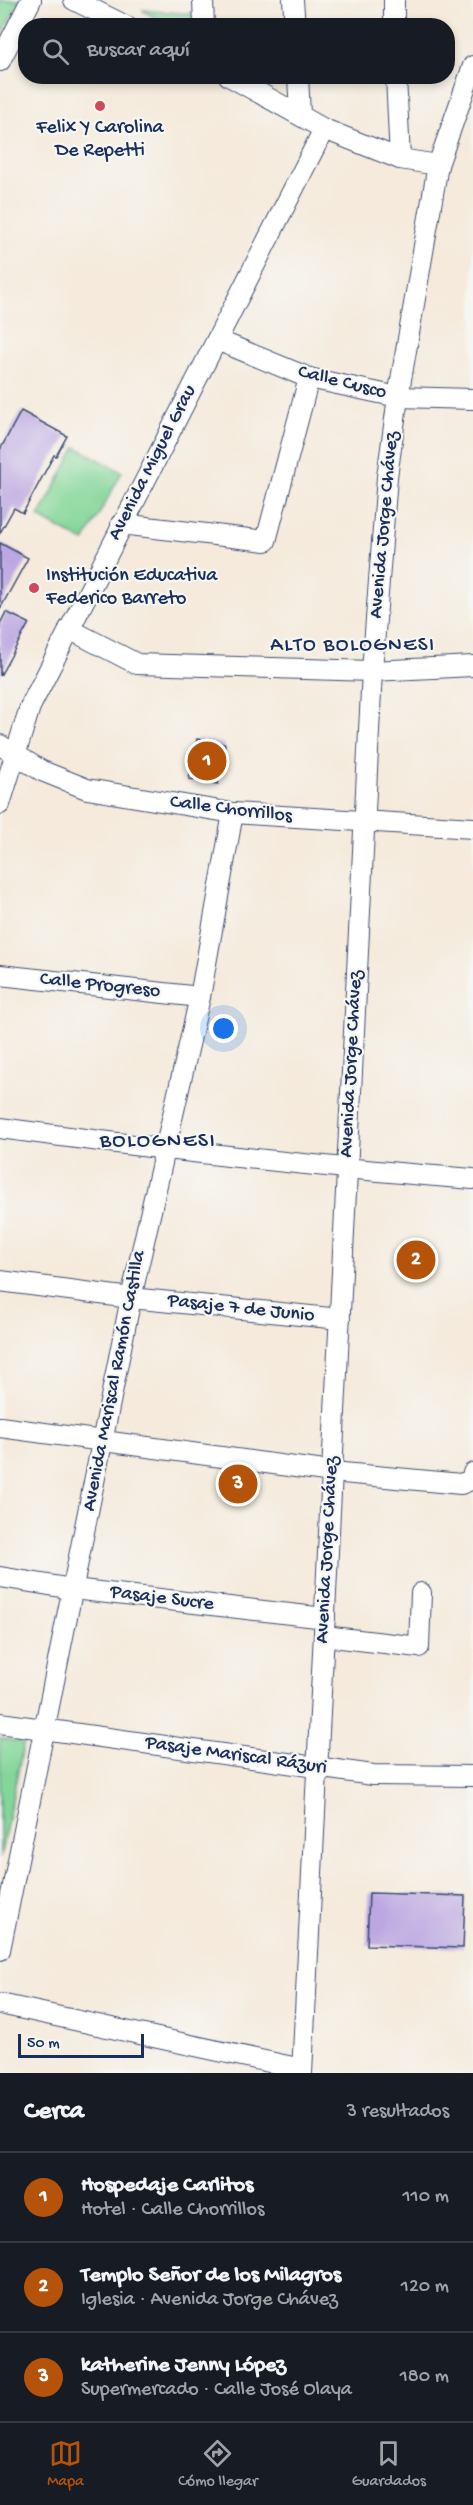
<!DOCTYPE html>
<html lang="es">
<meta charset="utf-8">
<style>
:root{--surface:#171b24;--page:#20242c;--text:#f1f3f6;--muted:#9ea1a6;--line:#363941;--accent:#b45309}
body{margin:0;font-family:"Gochi Hand",sans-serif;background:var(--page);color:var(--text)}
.scale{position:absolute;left:18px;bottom:15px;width:126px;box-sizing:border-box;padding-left:6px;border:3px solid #1b2f5e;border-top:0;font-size:16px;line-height:21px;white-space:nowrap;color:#1b2f5e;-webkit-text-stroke:4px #f6f6f2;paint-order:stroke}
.you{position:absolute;left:224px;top:1029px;width:21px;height:21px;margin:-15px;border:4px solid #fff;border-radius:50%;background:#1a73e8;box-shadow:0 0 0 9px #1a73e833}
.badge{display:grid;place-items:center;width:39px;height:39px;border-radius:50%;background:var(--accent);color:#fff;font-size:20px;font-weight:700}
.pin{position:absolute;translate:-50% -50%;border:3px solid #fff;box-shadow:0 2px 6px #0006}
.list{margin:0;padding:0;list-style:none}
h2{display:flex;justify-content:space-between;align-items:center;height:78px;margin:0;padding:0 24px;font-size:26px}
h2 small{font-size:20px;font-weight:400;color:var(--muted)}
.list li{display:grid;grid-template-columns:39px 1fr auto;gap:18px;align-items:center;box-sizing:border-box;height:90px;padding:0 24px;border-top:2px solid var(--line)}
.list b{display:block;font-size:22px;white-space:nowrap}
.list p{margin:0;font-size:20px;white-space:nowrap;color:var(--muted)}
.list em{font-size:20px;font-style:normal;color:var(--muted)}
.icon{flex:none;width:33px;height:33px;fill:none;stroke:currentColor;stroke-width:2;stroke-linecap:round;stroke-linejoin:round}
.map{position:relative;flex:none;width:473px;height:2073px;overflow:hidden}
.search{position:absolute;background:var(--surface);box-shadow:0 3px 9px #0003;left:18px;right:18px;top:18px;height:66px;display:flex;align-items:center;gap:15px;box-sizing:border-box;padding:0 21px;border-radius:24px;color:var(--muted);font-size:22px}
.sheet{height:348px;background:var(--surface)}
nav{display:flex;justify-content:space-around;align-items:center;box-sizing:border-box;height:84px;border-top:2px solid var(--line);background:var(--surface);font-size:16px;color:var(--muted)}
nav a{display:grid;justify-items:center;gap:3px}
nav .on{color:var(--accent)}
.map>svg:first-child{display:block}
.green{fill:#83d698;stroke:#4f827b;stroke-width:1.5}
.building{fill:#bba7e1}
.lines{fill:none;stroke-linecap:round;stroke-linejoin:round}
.minor-casing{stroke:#3c4b71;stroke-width:22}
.minor{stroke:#fff;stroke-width:20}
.poi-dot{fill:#d1495b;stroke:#f6f6f2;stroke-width:2}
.labels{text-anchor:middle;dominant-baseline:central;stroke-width:4.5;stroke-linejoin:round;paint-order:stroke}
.poi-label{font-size:20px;fill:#1b2f5e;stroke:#f6f6f2}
.street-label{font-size:20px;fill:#1b2f5e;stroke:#f6f6f2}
.neighbourhood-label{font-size:21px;letter-spacing:1.5px;fill:#1b2f5e;stroke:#f6f6f2}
.quarter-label{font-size:22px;letter-spacing:1.5px;fill:#1b2f5e;stroke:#f6f6f2}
</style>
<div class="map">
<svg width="473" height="2073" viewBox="0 0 473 2073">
<rect width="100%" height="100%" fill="#f6f6f2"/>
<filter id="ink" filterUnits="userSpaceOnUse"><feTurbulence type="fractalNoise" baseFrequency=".0167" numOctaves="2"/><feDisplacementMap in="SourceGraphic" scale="12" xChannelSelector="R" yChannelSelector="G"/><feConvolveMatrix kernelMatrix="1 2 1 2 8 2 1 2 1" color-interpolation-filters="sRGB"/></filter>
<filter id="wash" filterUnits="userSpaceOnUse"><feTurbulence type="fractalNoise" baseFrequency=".008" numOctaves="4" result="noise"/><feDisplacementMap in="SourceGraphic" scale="24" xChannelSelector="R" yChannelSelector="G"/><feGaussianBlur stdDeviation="1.35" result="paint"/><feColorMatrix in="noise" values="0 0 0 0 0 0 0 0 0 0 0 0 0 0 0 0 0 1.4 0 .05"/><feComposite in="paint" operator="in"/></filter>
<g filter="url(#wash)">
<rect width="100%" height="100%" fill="#f5eadb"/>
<g class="green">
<path d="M0 0H20L0 38Z"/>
<path d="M142 10 194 14 193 25H167Z"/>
<path d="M76 447 122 472 84 542 39 517Z"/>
<path d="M0 1738 24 1742 0 1858Z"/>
</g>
<g id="blocks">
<g class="building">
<path d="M21 411 67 436 56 456 54 455 23 513 14 508 0 533V450Z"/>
<path d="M0 543 28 558 0 609Z"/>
<path d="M6 612 29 623 0 676V624Z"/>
<path d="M197 739 225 744 218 784 189 779Z"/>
<path d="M369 1893 465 1896 463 1948 367 1945Z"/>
</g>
</g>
</g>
<g filter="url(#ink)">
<use href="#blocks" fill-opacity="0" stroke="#3c4b71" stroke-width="1.5"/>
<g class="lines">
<g class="minor-casing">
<g id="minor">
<path d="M74 0 126 26"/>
<path d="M203 0 204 26"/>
<path d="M293 0 295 26"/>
<path d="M394 0V26"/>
<path d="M0 61 31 0"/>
<path d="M229 76 324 129 400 159 438 165"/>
<path d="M298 76 300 114"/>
<path d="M396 76 400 159"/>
<path d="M217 340 309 378 398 397 473 399"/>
<path d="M121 524 266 541 309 378"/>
<path d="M69 629 137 664 372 671 473 666"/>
<path d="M0 745 42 771 87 789 233 813 473 828"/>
<path d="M0 804 30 707 324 129"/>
<path d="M0 975 200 997"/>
<path d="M0 1128C157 1149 315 1167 473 1179"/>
<path d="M0 1281 131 1298 340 1319"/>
<path d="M0 1427 332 1472 461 1484 471 1480 473 1473"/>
<path d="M0 1577 73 1589 325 1618"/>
<path d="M324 1636 419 1647 421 1593"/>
<path d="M0 1723 373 1775 473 1776"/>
<path d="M0 1950 131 1298 200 997 233 813"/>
<path d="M0 2004 302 2069"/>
<path d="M302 2073 372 671 387 477 398 397 438 165 473 66"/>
</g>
</g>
<use href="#minor" class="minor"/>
</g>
</g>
<g class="poi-dot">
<circle cx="100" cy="106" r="6"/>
<circle cx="34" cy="588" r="6"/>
</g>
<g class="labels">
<g class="poi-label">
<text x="100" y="128">Felix Y Carolina<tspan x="100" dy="23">De Repetti</tspan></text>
<text x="46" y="576" text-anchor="start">Institución Educativa<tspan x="46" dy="23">Federico Barreto</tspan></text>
</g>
<g class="street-label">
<text transform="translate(342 383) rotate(14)">Calle Cusco</text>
<text transform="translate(153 463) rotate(-63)">Avenida Miguel Grau</text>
<text transform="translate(385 525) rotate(-85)">Avenida Jorge Chávez</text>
<text transform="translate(231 810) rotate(7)">Calle Chorrillos</text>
<text transform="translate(100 986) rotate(6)">Calle Progreso</text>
<text transform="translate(352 1064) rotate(-87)">Avenida Jorge Chávez</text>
<text transform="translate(241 1309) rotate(6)">Pasaje 7 de Junio</text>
<text transform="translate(115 1381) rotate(-79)">Avenida Mariscal Ramón Castilla</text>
<text transform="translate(328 1550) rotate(-87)">Avenida Jorge Chávez</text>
<text transform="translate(162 1599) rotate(7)">Pasaje Sucre</text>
<text transform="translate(236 1756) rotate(8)">Pasaje Mariscal Rázuri</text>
</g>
<g class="neighbourhood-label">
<text x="353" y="646">ALTO BOLOGNESI</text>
</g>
<g class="quarter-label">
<text x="158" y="1142">BOLOGNESI</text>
</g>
</g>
</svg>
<div class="scale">50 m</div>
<div class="you"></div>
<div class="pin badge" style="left:207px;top:761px">1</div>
<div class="pin badge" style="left:416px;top:1260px">2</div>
<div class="pin badge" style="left:238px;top:1484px">3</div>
<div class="search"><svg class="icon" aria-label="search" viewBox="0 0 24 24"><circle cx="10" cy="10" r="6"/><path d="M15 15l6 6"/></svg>Buscar aquí</div>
</div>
<section class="sheet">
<h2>Cerca<small>3 resultados</small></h2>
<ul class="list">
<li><span class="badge">1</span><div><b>Hospedaje Carlitos</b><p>Hotel · Calle Chorrillos</p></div><em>110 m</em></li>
<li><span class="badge">2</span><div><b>Templo Señor de los Milagros</b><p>Iglesia · Avenida Jorge Chávez</p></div><em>120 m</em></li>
<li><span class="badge">3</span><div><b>katherine Jenny López</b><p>Supermercado · Calle José Olaya</p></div><em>180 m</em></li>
</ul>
</section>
<nav>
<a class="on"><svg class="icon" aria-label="map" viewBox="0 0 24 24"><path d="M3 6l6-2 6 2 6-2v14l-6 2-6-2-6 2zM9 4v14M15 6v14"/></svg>Mapa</a>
<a><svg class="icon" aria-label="directions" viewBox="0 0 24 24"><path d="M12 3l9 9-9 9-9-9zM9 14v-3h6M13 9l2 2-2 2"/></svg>Cómo llegar</a>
<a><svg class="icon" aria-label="saved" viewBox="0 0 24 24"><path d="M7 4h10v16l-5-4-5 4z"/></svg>Guardados</a>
</nav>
